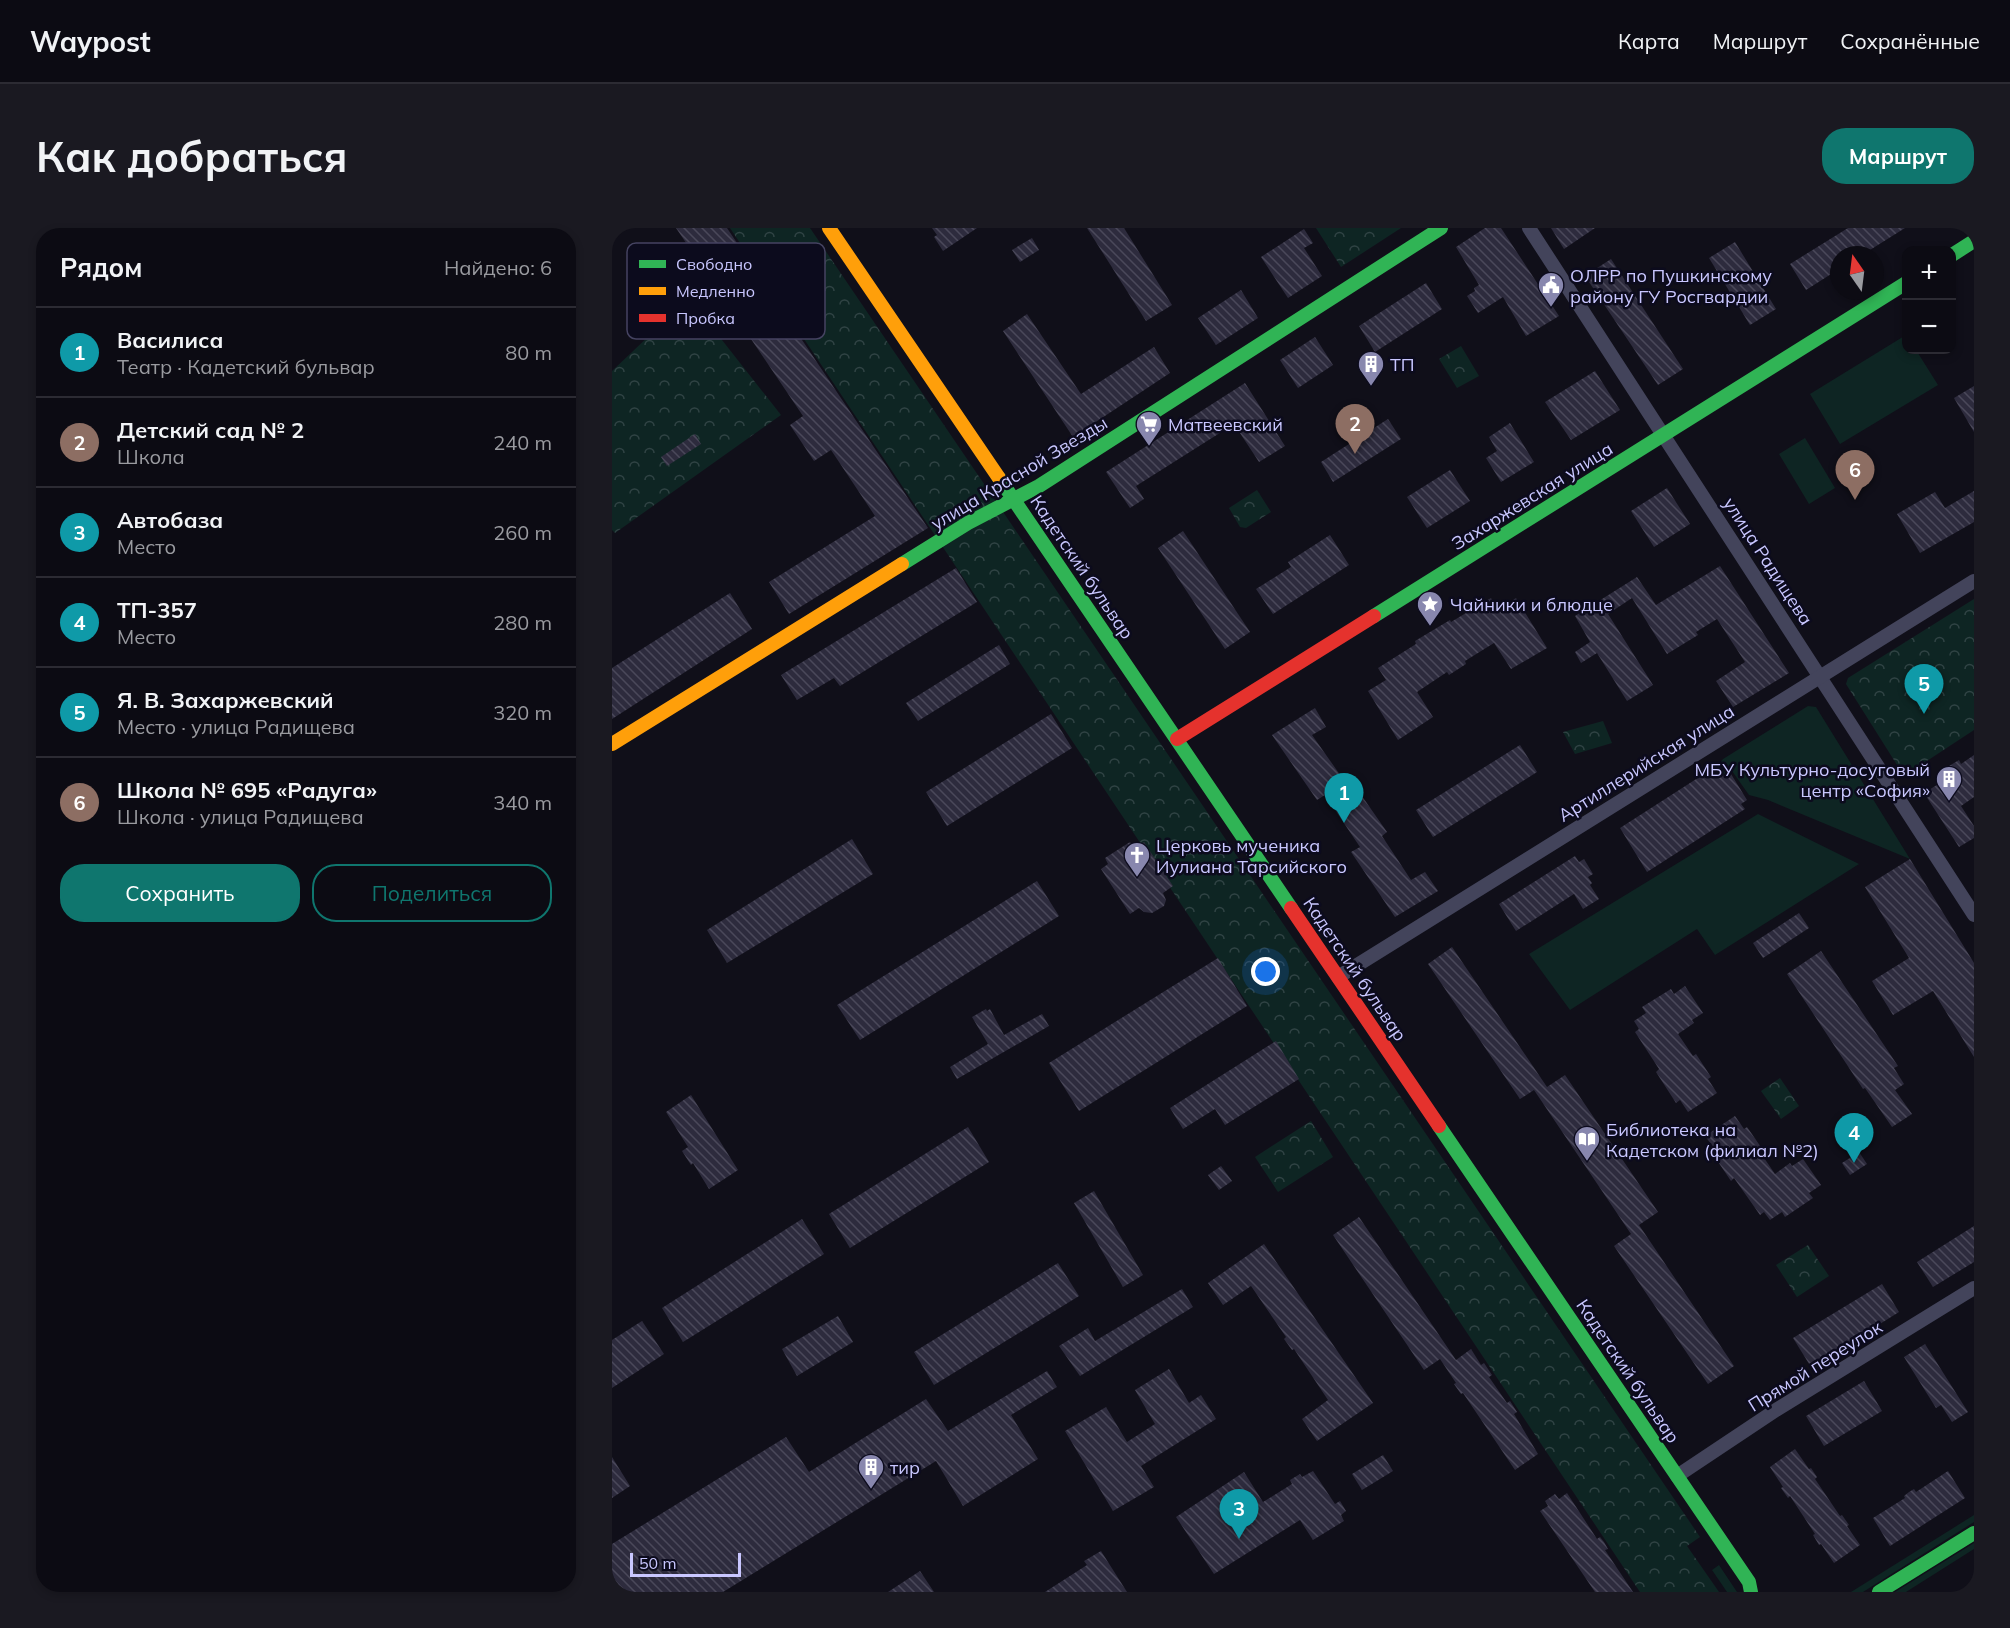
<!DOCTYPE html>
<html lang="ru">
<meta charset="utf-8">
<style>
:root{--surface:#0c0b13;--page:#1a1921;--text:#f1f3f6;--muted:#9a9ba0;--line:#2c2b33;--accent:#0f766e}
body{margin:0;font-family:Mulish,sans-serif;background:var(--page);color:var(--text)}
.controls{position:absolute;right:18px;top:18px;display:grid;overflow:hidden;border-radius:12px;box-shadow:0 3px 9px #0003}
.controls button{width:54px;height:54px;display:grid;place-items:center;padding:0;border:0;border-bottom:2px solid var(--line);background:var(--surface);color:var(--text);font:30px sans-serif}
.compass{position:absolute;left:1218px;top:18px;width:54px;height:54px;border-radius:50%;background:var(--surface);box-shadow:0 3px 9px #0003;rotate:346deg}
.scale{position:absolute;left:18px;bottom:15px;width:111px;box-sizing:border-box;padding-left:6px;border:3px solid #c9c7ff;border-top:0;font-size:16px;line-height:21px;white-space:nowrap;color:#c9c7ff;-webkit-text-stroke:4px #0c0b1d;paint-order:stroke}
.you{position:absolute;left:654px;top:744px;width:21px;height:21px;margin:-15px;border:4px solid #fff;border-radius:50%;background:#1a73e8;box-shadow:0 0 0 9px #1a73e833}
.badge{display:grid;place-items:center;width:39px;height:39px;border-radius:50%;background:var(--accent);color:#fff;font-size:20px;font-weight:700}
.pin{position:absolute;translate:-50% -50px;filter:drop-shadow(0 2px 3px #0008)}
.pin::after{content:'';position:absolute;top:32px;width:21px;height:18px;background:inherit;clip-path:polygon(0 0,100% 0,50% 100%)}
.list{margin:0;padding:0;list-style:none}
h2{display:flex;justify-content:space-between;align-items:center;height:78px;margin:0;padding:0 24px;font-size:26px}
h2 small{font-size:20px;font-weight:400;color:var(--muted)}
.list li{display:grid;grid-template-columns:39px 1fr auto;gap:18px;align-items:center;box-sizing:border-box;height:90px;padding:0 24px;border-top:2px solid var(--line)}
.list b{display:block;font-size:22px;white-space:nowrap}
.list p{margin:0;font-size:20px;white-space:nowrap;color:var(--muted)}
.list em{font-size:20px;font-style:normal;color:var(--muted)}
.actions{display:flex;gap:12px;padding:18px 24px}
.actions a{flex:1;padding:14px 0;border:2px solid var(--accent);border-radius:24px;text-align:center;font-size:21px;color:var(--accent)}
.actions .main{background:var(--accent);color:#fff}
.map{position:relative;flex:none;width:1362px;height:1364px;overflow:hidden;border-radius:24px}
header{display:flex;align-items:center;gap:36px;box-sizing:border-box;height:84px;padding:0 30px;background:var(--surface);border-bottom:2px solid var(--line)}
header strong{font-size:28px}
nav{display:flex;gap:33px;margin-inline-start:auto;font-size:21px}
.intro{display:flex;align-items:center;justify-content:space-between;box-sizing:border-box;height:144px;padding:0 36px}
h1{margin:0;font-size:42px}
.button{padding:15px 27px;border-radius:24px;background:var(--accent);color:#fff;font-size:21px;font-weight:700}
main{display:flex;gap:36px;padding:0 36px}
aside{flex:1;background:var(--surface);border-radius:24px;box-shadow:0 3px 9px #0003}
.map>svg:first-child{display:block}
.green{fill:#0e2523}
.forest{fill:url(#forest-crowns)}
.building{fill:url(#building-back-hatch)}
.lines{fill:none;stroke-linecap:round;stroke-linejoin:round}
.street{stroke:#43445b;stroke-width:14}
.fast{stroke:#30b455;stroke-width:14}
.slow{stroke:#ff9f0a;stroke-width:14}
.jam{stroke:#e5322d;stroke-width:14}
.labels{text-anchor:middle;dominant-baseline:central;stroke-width:5;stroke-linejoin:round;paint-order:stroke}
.poi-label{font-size:18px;fill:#c9c7ff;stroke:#0c0b1d;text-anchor:start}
.street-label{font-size:18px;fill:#c9c7ff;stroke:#0c0b1d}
.key{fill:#0c0b1d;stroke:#454361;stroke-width:1.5}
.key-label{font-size:16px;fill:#c9c7ff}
</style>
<header>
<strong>Waypost</strong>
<nav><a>Карта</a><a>Маршрут</a><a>Сохранённые</a></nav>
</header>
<div class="intro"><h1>Как добраться</h1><a class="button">Маршрут</a></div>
<main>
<aside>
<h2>Рядом<small>Найдено: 6</small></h2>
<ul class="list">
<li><span class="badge" style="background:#0f9aa8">1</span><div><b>Василиса</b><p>Театр · Кадетский бульвар</p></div><em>80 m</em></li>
<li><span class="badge" style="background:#8d6e63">2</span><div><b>Детский сад № 2</b><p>Школа</p></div><em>240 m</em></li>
<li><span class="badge" style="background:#0f9aa8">3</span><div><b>Автобаза</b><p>Место</p></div><em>260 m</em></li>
<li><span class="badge" style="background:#0f9aa8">4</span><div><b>ТП-357</b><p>Место</p></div><em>280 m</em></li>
<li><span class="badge" style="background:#0f9aa8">5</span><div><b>Я. В. Захаржевский</b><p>Место · улица Радищева</p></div><em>320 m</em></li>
<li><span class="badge" style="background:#8d6e63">6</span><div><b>Школа № 695 «Радуга»</b><p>Школа · улица Радищева</p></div><em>340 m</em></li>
</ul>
<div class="actions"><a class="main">Сохранить</a><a>Поделиться</a></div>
</aside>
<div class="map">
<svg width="1362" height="1364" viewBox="0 0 1362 1364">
<defs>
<pattern id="forest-crowns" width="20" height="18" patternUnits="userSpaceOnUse" patternTransform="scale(1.5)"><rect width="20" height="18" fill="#0e2523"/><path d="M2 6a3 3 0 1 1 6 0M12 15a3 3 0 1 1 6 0" fill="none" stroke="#304344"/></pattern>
<pattern id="building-back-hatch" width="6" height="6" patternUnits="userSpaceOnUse" patternTransform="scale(1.5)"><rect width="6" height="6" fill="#2d2b3d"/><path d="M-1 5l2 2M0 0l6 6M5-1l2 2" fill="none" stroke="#4a485a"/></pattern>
</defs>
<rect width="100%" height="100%" fill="#100f19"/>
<g class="green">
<path d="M1294 107V122H1304L1326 157 1228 216 1198 166Z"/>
<path d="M1193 210 1223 260 1197 276 1167 226Z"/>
<path d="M1196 478 1204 479 1298 631 1156 572 1137 567 1120 543 1111 547 1106 537 1111 531Z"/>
<path d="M1146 586 1247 636 1103 727 1085 701 958 782 917 726Z"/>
<path d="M1362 1287V1294L1251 1364H1239Z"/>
<path d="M1362 1315V1321L1294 1364H1283Z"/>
<path d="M1107 1337 1125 1364H1115L1100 1342Z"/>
</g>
<g class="forest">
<path d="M118 0H198L1088 1309 1075 1318 1107 1364H1028Z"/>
<path d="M704 0H789L729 39Z"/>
<path d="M77 70 169 187 3 305 0 302V143Z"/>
<path d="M849 118 867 148 845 160 827 131Z"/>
<path d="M645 262 659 284 634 300 628 299 617 280Z"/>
<path d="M1362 371V502L1292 548 1234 456 1236 450Z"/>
<path d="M991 493 1000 515 963 526 951 504Z"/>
<path d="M1168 850 1187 878 1169 891 1149 863Z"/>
<path d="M699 893 721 929 666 964 643 929Z"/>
<path d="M1196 1017 1217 1048 1185 1069 1164 1037Z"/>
</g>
<g class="building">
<path d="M64 0H115L316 300 177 386 157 354 263 288 219 222 202 233 178 197 191 188Z"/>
<path d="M320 0H365L331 23 322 9 325 7Z"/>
<path d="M475 0H512L560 77 534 93Z"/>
<path d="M873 0H889L947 88 914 108 891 69 866 85 855 68 863 63 862 60 867 57 844 19Z"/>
<path d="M939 0H983L952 21Z"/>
<path d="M1236 0H1293L1250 27H1227V41L1194 62 1178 36Z"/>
<path d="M692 1 701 15 692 20 710 48 676 70 649 29Z"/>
<path d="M420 10 427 22 408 34 400 22Z"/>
<path d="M1123 14 1164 81 1138 97 1097 30Z"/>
<path d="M999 31 1071 141 1046 157 973 48Z"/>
<path d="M814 55 830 81 763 124 747 98Z"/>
<path d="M629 62 646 90 604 117 586 90Z"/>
<path d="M415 86 469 166 542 119 558 145 461 209 391 103Z"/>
<path d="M703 109 721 137 686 160 668 132Z"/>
<path d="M983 143 1008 182 959 212 933 174Z"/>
<path d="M633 155 673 218 647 234 622 196 524 258 532 271 518 280 494 244Z"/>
<path d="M1362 158V204L1342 170Z"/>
<path d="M776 191 789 211 721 254 709 234Z"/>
<path d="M898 195 922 234 889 254 874 230 885 223 877 209Z"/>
<path d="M83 206 89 216 55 238 49 229Z"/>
<path d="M838 242 858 273 815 300 795 269Z"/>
<path d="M1055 260 1078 296 1042 319 1019 283Z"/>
<path d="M1362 263V294L1308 325 1285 286 1323 264 1333 280Z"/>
<path d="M571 303 638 404 613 421 546 320Z"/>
<path d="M718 307 737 337 661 386 644 361 679 339 676 334Z"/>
<path d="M1108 338 1177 445 1121 479 1104 453 1133 434 1105 391 1084 404 1086 407 1055 426 1020 370 996 386 1041 457 1015 473 985 425 969 435 963 424 978 414 963 388 1025 349 1044 377Z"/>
<path d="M344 340 365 374 228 458 222 450 185 472 169 447Z"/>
<path d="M118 365 140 401 0 491V440Z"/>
<path d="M879 370 886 382 904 370 935 420 899 441 882 415 853 433 854 436 837 447 835 444 805 464 821 489 786 512 756 463 774 452 766 440 804 416 803 413 838 392 839 394Z"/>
<path d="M387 417 398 436 306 493 294 475Z"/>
<path d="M703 480 714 499 700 507 731 551 736 548 775 604 770 608 799 652 813 644 826 663 783 689 739 624 748 619 713 567 705 572 660 507Z"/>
<path d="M439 486 460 520 335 598 314 564Z"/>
<path d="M908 517 925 544 821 609 804 582Z"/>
<path d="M1362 527V569L1349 578 1362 598V610L1347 619 1312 565 1328 555 1326 551 1340 542 1337 538 1347 532 1349 536Z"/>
<path d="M1106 537 1113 550 1119 546 1135 572 1129 576 1133 581 1035 644 1008 600Z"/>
<path d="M240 611 261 646 115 735 95 702Z"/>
<path d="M518 614 522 620 532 614 561 658 551 665 554 672 552 678 540 685 532 684 527 680 518 686 489 641 496 636 493 630Z"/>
<path d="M963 628 967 634 972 631 981 646 976 649 980 655 978 657 987 671 971 681 962 666 904 703 887 676Z"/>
<path d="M1298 631 1362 735V829L1321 763 1281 787 1260 753 1297 730 1253 659Z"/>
<path d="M425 653 447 688 248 812 225 777Z"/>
<path d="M1187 685 1197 700 1151 730 1141 715Z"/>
<path d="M840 719 935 859 953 847 1046 984 1027 997 1122 1138 1096 1156 1002 1018 1019 1006 922 862 908 871 816 736Z"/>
<path d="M1209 723 1286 838 1282 840 1292 856 1283 862 1300 886 1280 899 1253 860 1251 861 1175 746Z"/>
<path d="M606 730 635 778 467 883 437 835Z"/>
<path d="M1073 758 1091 785 1080 792 1082 795 1066 806 1081 828 1084 826 1099 849 1096 851 1105 865 1076 884 1068 872 1064 875 1044 844 1047 841 1023 804 1027 801 1022 793 1034 785 1030 779 1059 761 1062 766Z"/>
<path d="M374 781 375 783 378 781 392 807 430 786 437 798 345 851 338 839 376 816 360 789Z"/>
<path d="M664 813 687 851 613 897 603 881 571 901 558 880Z"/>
<path d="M79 867 126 942 97 961 81 935 79 937 70 923 76 919 54 884Z"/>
<path d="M1123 888 1132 901 1135 899 1151 922 1148 924 1163 946 1178 935 1180 938 1191 931 1209 957 1197 965 1201 970 1173 989 1170 984 1158 992 1152 984 1148 987 1122 950 1119 953 1098 922 1102 920 1093 908Z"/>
<path d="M356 899 377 934 238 1020 217 986Z"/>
<path d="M1247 924 1255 936 1238 947 1230 935Z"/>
<path d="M609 938 620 953 607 962 596 947Z"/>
<path d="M482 963 531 1047 511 1059 462 975Z"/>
<path d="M747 989 844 1132 859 1121 869 1137 872 1135 880 1147 877 1149 895 1175 898 1173 905 1184 902 1186 926 1226 903 1242 851 1165 849 1166 842 1156 844 1155 828 1131 812 1142 721 1007Z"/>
<path d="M190 991 212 1026 71 1114 50 1080Z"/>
<path d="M1362 998V1034L1321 1059 1305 1034Z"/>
<path d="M652 1016 761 1175 705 1213 690 1191 716 1172 682 1121 680 1122 672 1111 674 1109 639 1058 611 1077 596 1055Z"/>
<path d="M446 1035 467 1068 322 1157 302 1124Z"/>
<path d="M1270 1056 1287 1084 1199 1139 1181 1110Z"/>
<path d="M570 1061 581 1079 468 1148 447 1118 476 1100 483 1113Z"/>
<path d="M226 1088 241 1114 185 1148 170 1121Z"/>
<path d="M30 1093 52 1126 0 1160V1112Z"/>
<path d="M1313 1116 1356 1184 1340 1194 1329 1177 1324 1180 1292 1129Z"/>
<path d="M557 1141 577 1175 589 1167 604 1191 529 1238 542 1259 501 1283 453 1203 494 1179 515 1214 543 1196 523 1162Z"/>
<path d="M435 1143 445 1159 399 1187 426 1231 351 1278 324 1233 111 1364H9L0 1350V1316L174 1209 197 1244 314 1171 336 1203Z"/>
<path d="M1252 1153 1270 1183 1212 1218 1194 1188Z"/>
<path d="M1183 1221 1197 1241 1199 1240 1205 1249 1203 1251 1228 1288 1230 1287 1237 1297 1235 1298 1248 1317 1222 1335 1209 1316 1207 1317 1201 1307 1203 1306 1178 1268 1176 1270 1169 1260 1171 1259 1158 1239Z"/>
<path d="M771 1227 781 1243 750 1262 740 1246Z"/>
<path d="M0 1229 18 1258 0 1270Z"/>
<path d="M701 1243 723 1276 728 1273 734 1283 729 1287 732 1293 701 1312 688 1292 602 1346 564 1289 632 1244 651 1274 680 1256 678 1252 688 1246 690 1249Z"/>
<path d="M1336 1243 1353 1270 1278 1318 1261 1290 1293 1270 1292 1268 1297 1264 1302 1261 1304 1264Z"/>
<path d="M955 1265 985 1311 988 1309 992 1314 996 1321 993 1322 1021 1364H983L928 1283 936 1278 933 1273 943 1266 947 1271Z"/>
<path d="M489 1323 515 1364H433L475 1337 472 1333Z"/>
<path d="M308 1343 322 1364H276Z"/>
</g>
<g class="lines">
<g class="street">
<path d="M917 0 1362 687"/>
<path d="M726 749 1362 353"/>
<path d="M1065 1248 1164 1182 1362 1060"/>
</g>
<g class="fast">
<path d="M1340 27 1362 13"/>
<path d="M387 250 679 680"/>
<path d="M290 336 356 295 427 258 829 0"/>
<path d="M762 388 1294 55"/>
<path d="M827 898 1137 1354 1139 1364"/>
<path d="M1267 1364 1362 1305"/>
</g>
<g class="slow">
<path d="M217 0 387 250"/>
<path d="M0 516 290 336"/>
</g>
<g class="jam">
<path d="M565 511 762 388"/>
<path d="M679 680 827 898"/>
</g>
</g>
<defs>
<g id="civic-pin" transform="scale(1.35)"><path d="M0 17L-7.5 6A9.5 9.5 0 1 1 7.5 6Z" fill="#8887ae" stroke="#0c0b1d"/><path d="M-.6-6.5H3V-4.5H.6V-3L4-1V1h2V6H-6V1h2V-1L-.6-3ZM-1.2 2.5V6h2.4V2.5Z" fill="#fff"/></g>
<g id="building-pin" transform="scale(1.35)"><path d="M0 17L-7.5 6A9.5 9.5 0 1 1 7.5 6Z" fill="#8887ae" stroke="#0c0b1d"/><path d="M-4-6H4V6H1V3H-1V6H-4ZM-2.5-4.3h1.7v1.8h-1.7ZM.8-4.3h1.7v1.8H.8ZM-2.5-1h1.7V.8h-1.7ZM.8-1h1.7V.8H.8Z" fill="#fff"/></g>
<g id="supermarket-pin" transform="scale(1.35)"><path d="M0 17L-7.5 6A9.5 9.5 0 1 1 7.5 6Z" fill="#8887ae" stroke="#0c0b1d"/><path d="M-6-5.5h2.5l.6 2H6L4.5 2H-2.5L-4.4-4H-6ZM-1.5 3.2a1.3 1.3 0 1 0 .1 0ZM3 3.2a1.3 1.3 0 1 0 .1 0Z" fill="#fff"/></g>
<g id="sight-pin" transform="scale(1.35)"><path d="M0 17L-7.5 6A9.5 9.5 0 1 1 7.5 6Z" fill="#8887ae" stroke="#0c0b1d"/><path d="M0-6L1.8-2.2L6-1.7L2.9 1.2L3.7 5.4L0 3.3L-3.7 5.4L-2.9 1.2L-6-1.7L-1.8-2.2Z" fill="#fff"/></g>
<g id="church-pin" transform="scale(1.35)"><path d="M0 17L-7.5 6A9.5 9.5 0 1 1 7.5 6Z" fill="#8887ae" stroke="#0c0b1d"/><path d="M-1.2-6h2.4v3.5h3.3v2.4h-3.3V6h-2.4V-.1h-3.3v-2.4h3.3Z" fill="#fff"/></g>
<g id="library-pin" transform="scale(1.35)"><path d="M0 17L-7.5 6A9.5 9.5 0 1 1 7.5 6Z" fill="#8887ae" stroke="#0c0b1d"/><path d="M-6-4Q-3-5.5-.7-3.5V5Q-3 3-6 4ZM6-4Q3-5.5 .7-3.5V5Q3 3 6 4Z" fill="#fff"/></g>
</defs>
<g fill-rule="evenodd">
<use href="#civic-pin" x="939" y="57"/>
<use href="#building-pin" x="759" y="136"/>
<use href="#supermarket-pin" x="537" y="196"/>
<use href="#sight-pin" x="818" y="376"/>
<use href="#building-pin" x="1337" y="551"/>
<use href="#church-pin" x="525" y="627"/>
<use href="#library-pin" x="975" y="911"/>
<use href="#building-pin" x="259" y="1239"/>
</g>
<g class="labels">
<g class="poi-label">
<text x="958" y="47">ОЛРР по Пушкинскому<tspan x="958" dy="21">району ГУ Росгвардии</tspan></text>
<text x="778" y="136">ТП</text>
<text x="556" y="196">Матвеевский</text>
<text x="838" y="376">Чайники и блюдце</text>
<text x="1318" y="541" text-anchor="end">МБУ Культурно-досуговый<tspan x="1318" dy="21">центр «София»</tspan></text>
<text x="544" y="617">Церковь мученика<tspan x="544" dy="21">Иулиана Тарсийского</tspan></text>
<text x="994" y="901">Библиотека на<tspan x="994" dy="21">Кадетском (филиал №2)</tspan></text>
<text x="278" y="1239">тир</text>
</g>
<g class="street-label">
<text transform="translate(407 245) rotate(-31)">улица Красной Звезды</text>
<text transform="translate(920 268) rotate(-32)">Захаржевская улица</text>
<text transform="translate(1156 333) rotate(57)">улица Радищева</text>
<text transform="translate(470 339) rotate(56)">Кадетский бульвар</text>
<text transform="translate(1034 535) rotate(-32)">Артиллерийская улица</text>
<text transform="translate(743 741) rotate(56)">Кадетский бульвар</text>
<text transform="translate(1203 1138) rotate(-32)">Прямой переулок</text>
<text transform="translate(1016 1143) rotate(56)">Кадетский бульвар</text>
</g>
</g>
<rect x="15" y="15" width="198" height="96" rx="9" class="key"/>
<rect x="27" y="32" width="27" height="8" fill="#30b455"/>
<rect x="27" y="59" width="27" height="8" fill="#ff9f0a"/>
<rect x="27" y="86" width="27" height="8" fill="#e5322d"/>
<g class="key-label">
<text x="64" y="42">Свободно</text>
<text x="64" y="69">Медленно</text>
<text x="64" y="96">Пробка</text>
</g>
</svg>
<div class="controls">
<button>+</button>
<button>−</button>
</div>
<svg class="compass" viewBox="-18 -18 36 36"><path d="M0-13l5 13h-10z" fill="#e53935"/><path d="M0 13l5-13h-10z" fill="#9a9ba0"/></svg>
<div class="scale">50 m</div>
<div class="you"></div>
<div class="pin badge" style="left:732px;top:595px;background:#0f9aa8">1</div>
<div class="pin badge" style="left:743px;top:226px;background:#8d6e63">2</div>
<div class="pin badge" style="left:627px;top:1311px;background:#0f9aa8">3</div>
<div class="pin badge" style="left:1242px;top:935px;background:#0f9aa8">4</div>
<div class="pin badge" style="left:1312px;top:486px;background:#0f9aa8">5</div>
<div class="pin badge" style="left:1243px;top:272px;background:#8d6e63">6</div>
</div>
</main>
